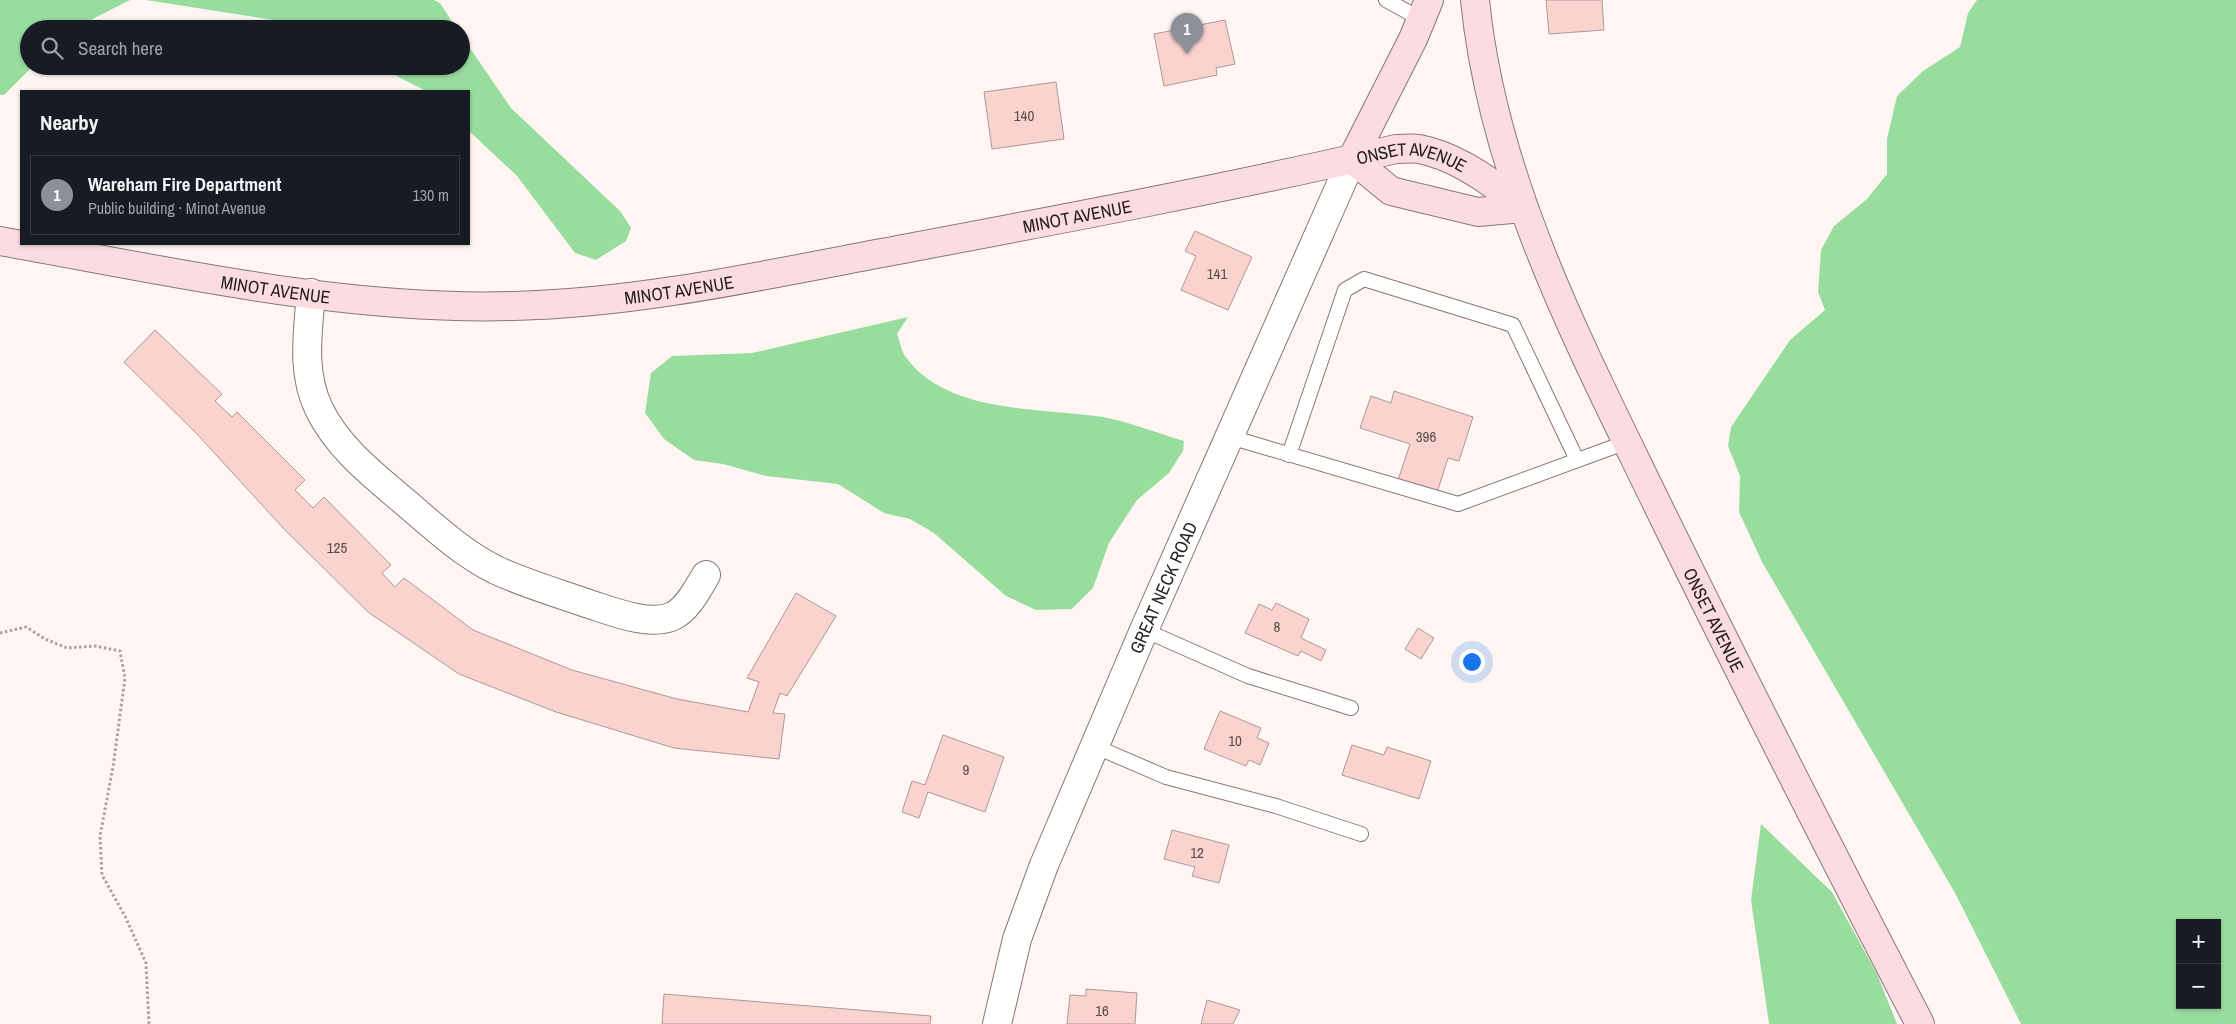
<!DOCTYPE html>
<meta charset="utf-8">
<style>
:root{--surface:#171b24;--page:#20242c;--text:#f1f3f6;--muted:#9ea1a6;--line:#363941;--accent:#8c9099}
body{margin:0;font-family:"Archivo Narrow",sans-serif;background:var(--page);color:var(--text)}
.controls{position:absolute;right:15px;bottom:15px;display:grid;overflow:hidden;border-radius:0px;box-shadow:0 1px 4px #0004}
.controls button{width:45px;height:45px;display:grid;place-items:center;padding:0;border:0;border-bottom:1px solid var(--line);background:var(--surface);color:var(--text);font:25px sans-serif}
.you{position:absolute;left:1471px;top:661px;width:18px;height:18px;margin:-12px;border:4px solid #fff;border-radius:50%;background:#1a73e8;box-shadow:0 0 0 8px #1a73e833}
.badge{display:grid;place-items:center;width:32px;height:32px;border-radius:50%;background:var(--accent);color:#fff;font-size:16px;font-weight:700}
.pin{position:absolute;translate:-50% -41px;filter:drop-shadow(0 1px 2px #0008)}
.pin::after{content:'';position:absolute;top:26px;width:18px;height:15px;background:inherit;clip-path:polygon(0 0,100% 0,50% 100%)}
.list{margin:0;padding:0;list-style:none}
h2{display:flex;justify-content:space-between;align-items:center;height:65px;margin:0;padding:0 20px;font-size:21px}
h2 small{font-size:16px;font-weight:400;color:var(--muted)}
.list li{display:grid;grid-template-columns:32px 1fr auto;gap:15px;align-items:center;box-sizing:border-box;height:80px;margin:0 10px 10px;padding:0 10px;border:1px solid var(--line);border-radius:0px}
.list b{display:block;font-size:19px;white-space:nowrap}
.list p{margin:0;font-size:16px;white-space:nowrap;color:var(--muted)}
.list em{font-size:16px;font-style:normal;color:var(--muted)}
.icon{flex:none;width:28px;height:28px;fill:none;stroke:currentColor;stroke-width:2;stroke-linecap:round;stroke-linejoin:round}
.map{position:relative;flex:none;width:2236px;height:1024px;overflow:hidden}
.search{position:absolute;background:var(--surface);box-shadow:0 1px 4px #0004;left:20px;top:20px;width:450px;height:55px;display:flex;align-items:center;gap:12px;box-sizing:border-box;padding:0 18px;border-radius:28px;color:var(--muted);font-size:19px}
.panel{position:absolute;background:var(--surface);box-shadow:0 1px 4px #0004;left:20px;top:90px;width:450px;height:155px;border-radius:0px}
.map>svg:first-child{display:block}
.green{fill:#99dd9e;fill-rule:evenodd}
.building{fill:#fad2ce;stroke:#a99a99}
.lines{fill:none;stroke-linecap:round;stroke-linejoin:round}
.service-casing{stroke:#857874;stroke-width:16}
.minor-casing{stroke:#857874;stroke-width:30}
.tertiary-casing{stroke:#857874;stroke-width:30}
.secondary-casing{stroke:#857874;stroke-width:30}
.path{stroke:#a9a19f;stroke-width:3;stroke-dasharray:2.5 2.5;stroke-linecap:butt}
.service{stroke:#fff;stroke-width:14}
.minor{stroke:#fff;stroke-width:28}
.tertiary{stroke:#fff;stroke-width:28}
.secondary{stroke:#fddce1;stroke-width:28}
.labels{text-anchor:middle;dominant-baseline:central;stroke-width:4.5;stroke-linejoin:round;paint-order:stroke}
.number-label{font-size:15px;fill:#5a4c49}
.street-label{font-size:18px;fill:#241f1d;stroke:#fff}
</style>
<div class="map">
<svg width="2236" height="1024" viewBox="0 0 2236 1024">
<rect width="100%" height="100%" fill="#fff6f3"/>
<g class="green">
<path d="M0 0H130L73 29H29V66H33L4 95H0Z"/>
<path d="M146 0H434L440 3 457 29H304L293 23Z"/>
<path d="M1977 0H2236V1024H2021L1955 893 1762 562 1739 512 1740 476 1728 446 1731 427 1790 340 1825 310 1818 292 1821 250 1834 226 1867 199 1887 174V139L1897 96 1923 71 1960 47 1968 13ZM2180 923H2217V1005H2180Z"/>
<path d="M461 35 511 108 620 211 631 228 626 241 596 260 575 253 517 176 469 131V91H426L377 66H461Z"/>
<path d="M908 317 897 334C900 341 901 350 905 356 947 415 1040 407 1103 417 1130 422 1157 433 1184 441L1183 451 1169 473 1137 500 1109 543 1093 588 1072 609 1036 610 1006 596 934 533 910 519 884 513 838 484 766 476 723 464 694 460 664 439 645 413 651 373 672 356 752 353Z"/>
<path d="M1761 824 1832 892 1877 974 1897 1024H1769L1751 900Z"/>
</g>
<g class="building">
<path d="M1546 0H1602L1604 30 1549 34Z"/>
<path d="M1225 20 1235 64 1216 68 1217 75 1164 86 1154 34Z"/>
<path d="M1056 82 1064 139 992 149 984 92Z"/>
<path d="M1195 231 1252 257 1228 310 1181 290 1196 256 1185 251Z"/>
<path d="M155 330 222 394 215 401 232 417 237 412 305 480 295 490 313 508 324 497 391 565 382 573 395 587 404 578 473 630 572 670 677 699 748 712 759 682 747 678 796 593 836 616 787 696 780 693 773 713 785 714 779 759 674 748 556 712 459 674 368 612 284 529 197 434 124 362Z"/>
<path d="M1394 391 1473 417 1459 461 1448 458 1437 493 1398 480 1410 444 1360 428 1371 396 1391 403Z"/>
<path d="M1276 603 1309 619 1301 638 1326 650 1321 661 1301 651 1298 656 1245 633 1259 604 1272 610Z"/>
<path d="M1418 628 1434 638 1421 659 1405 649Z"/>
<path d="M1220 711 1261 728 1257 738 1269 743 1260 765 1249 760 1246 766 1204 749Z"/>
<path d="M943 735 1004 757 985 812 928 792 919 818 902 812 912 781 925 785Z"/>
<path d="M1352 745 1384 755 1387 747 1431 761 1419 799 1342 775Z"/>
<path d="M1172 830 1229 845 1219 883 1192 876 1195 867 1164 859Z"/>
<path d="M1086 989 1137 993 1135 1024H1067L1070 995 1086 996Z"/>
<path d="M664 994 931 1016 930 1024H662Z"/>
<path d="M1207 1000 1240 1010 1233 1024H1201Z"/>
</g>
<g class="lines">
<g class="service-casing">
<g id="service">
<path d="M1386 0 1421 19"/>
<path d="M1230 437 1458 504 1627 442"/>
<path d="M1289 455 1345 290 1364 279 1513 325 1577 460"/>
<path d="M1144 630 1248 676 1351 708"/>
<path d="M1094 746 1166 777 1276 806 1361 834"/>
</g>
</g>
<g class="minor-casing">
<path id="minor" d="M311 293C308 332 301 372 319 409 338 448 372 474 405 502 434 527 462 553 496 570 526 584 558 593 589 604 611 611 650 627 673 616 688 609 698 588 706 575"/>
</g>
<g class="tertiary-casing">
<g id="tertiary">
<path id="s1" d="M997 1024 1017 939 1044 865 1144 630 1352 159"/>
</g>
</g>
<g class="secondary-casing">
<g id="secondary">
<path id="s2" d="M1475 0C1493 181 1580 345 1658 506 1743 680 1831 852 1920 1024"/>
<path d="M1352 159 1391 191 1478 212 1523 208"/>
<path d="M1352 159 1413 39 1429 0"/>
<path id="s3" d="M0 241C169 271 342 311 514 306 640 303 764 275 887 252 1057 220 1228 188 1396 149 1404 149 1412 148 1419 149 1457 156 1494 183 1523 208"/>
</g>
</g>
<path class="path" d="M0 633 26 627 45 639 67 648 95 646 120 651 125 678 113 767 100 836 102 875 125 916 146 963 149 1024"/>
<use href="#service" class="service"/>
<use href="#minor" class="minor"/>
<use href="#tertiary" class="tertiary"/>
<use href="#secondary" class="secondary"/>
</g>
<g class="labels">
<g class="number-label">
<text x="1024" y="115">140</text>
<text x="1217" y="273">141</text>
<text x="1426" y="436">396</text>
<text x="337" y="547">125</text>
<text x="1277" y="626">8</text>
<text x="1235" y="740">10</text>
<text x="966" y="769">9</text>
<text x="1197" y="852">12</text>
<text x="1102" y="1010">16</text>
</g>
<g class="street-label">
<text stroke="none"><textPath href="#s3" startOffset="1432">ONSET AVENUE</textPath></text>
<text stroke="none"><textPath href="#s3" startOffset="1090">MINOT AVENUE</textPath></text>
<text stroke="none"><textPath href="#s3" startOffset="280">MINOT AVENUE</textPath></text>
<text stroke="none"><textPath href="#s3" startOffset="685">MINOT AVENUE</textPath></text>
<text stroke="none"><textPath href="#s1" startOffset="468">GREAT NECK ROAD</textPath></text>
<text stroke="none"><textPath href="#s2" startOffset="668">ONSET AVENUE</textPath></text>
</g>
</g>
</svg>
<div class="controls">
<button>+</button>
<button>−</button>
</div>
<div class="you"></div>
<div class="pin badge" style="left:1187px;top:54px">1</div>
<div class="search"><svg class="icon" aria-label="search" viewBox="0 0 24 24"><circle cx="10" cy="10" r="6"/><path d="M15 15l6 6"/></svg>Search here</div>
<section class="panel">
<h2>Nearby<small></small></h2>
<ul class="list">
<li><span class="badge">1</span><div><b>Wareham Fire Department</b><p>Public building · Minot Avenue</p></div><em>130 m</em></li>
</ul>
</section>
</div>
